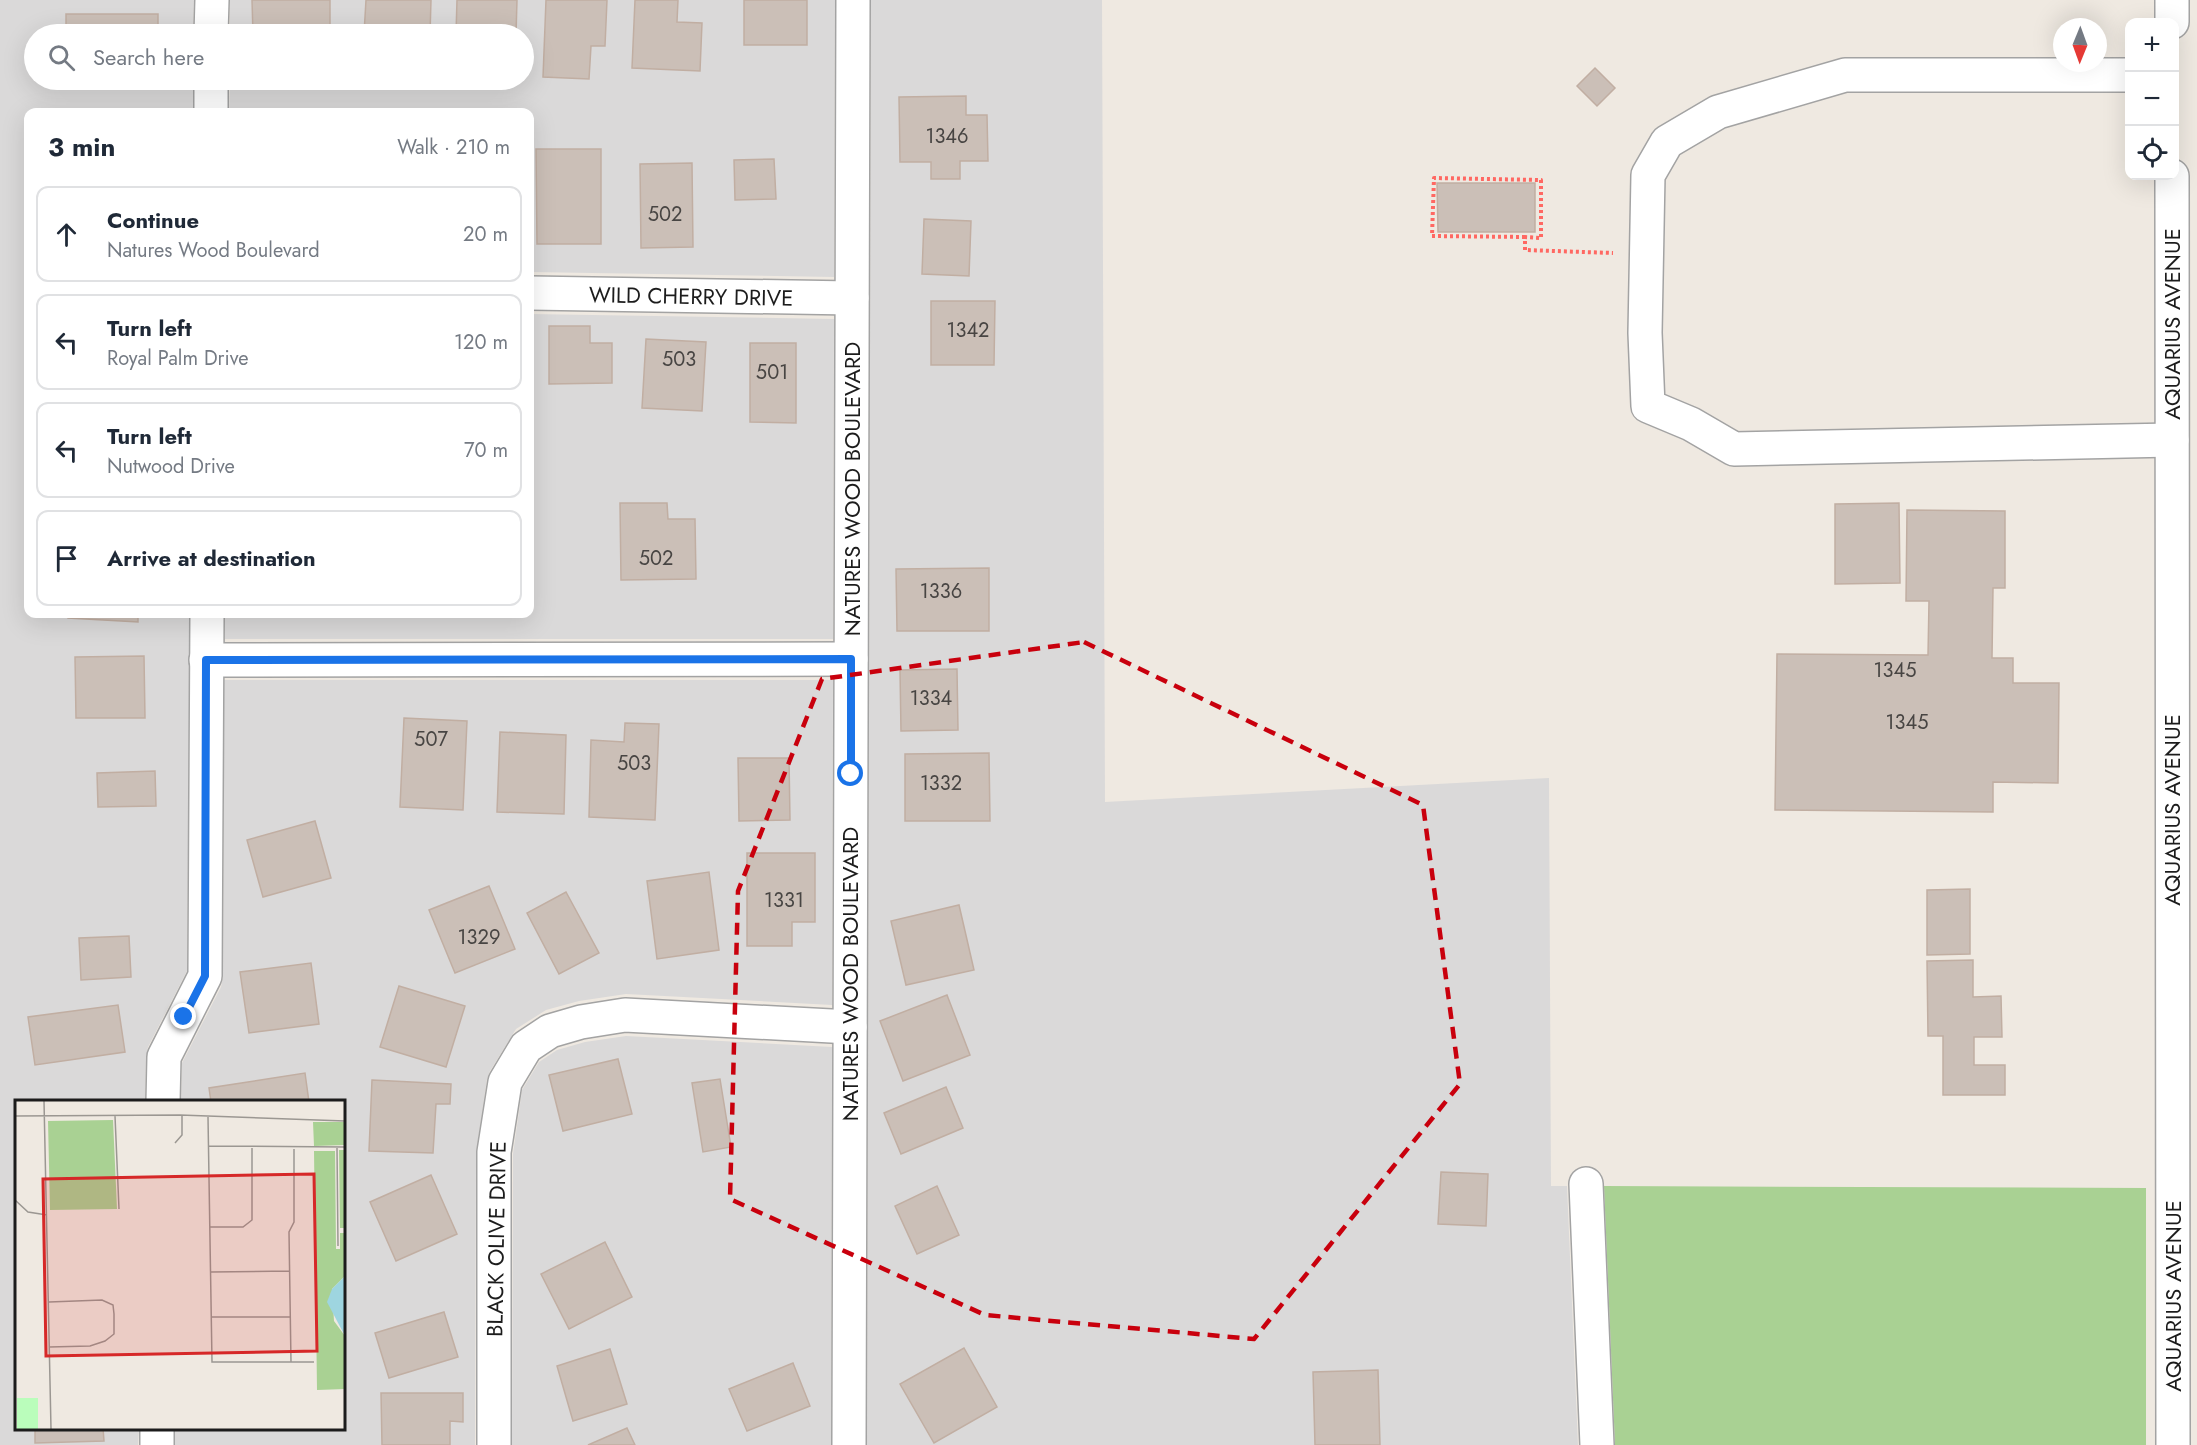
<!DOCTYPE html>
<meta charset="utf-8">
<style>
:root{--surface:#fff;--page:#f2f2f3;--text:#1f2937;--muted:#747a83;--line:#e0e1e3}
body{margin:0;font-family:Jost,sans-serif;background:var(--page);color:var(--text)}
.controls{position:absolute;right:18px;top:18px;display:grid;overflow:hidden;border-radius:12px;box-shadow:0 6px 24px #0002}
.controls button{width:54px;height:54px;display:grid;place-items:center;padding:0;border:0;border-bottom:2px solid var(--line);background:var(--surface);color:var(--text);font:30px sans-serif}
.compass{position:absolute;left:2053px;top:18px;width:54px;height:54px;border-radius:50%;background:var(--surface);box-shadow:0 6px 24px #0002;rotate:181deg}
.stop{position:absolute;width:18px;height:18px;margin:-14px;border:4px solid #1a73e8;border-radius:50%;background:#fff}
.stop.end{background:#1a73e8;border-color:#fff;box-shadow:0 2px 6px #0008}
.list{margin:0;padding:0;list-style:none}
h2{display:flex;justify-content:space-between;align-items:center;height:78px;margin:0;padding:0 24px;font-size:26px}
h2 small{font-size:20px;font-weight:400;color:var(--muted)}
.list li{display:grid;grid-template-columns:39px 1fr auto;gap:18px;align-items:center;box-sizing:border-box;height:96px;margin:0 12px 12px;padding:0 12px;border:2px solid var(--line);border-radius:12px}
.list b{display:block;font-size:22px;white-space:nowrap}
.list p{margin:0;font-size:20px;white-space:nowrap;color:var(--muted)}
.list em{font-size:20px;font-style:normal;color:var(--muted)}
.icon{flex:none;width:33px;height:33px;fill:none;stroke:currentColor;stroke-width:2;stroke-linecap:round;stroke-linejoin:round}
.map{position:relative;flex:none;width:2197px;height:1445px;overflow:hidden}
.search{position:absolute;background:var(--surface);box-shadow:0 6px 24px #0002;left:24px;top:24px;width:510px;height:66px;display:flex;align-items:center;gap:15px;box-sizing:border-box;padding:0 21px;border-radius:33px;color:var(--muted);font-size:22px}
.panel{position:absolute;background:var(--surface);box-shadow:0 6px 24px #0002;left:24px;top:108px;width:510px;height:510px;border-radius:12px}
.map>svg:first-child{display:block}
.residential{fill:#dad9d9}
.forest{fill:#a9d193}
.building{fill:#cbbfb7;stroke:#c1aea2;stroke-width:1.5}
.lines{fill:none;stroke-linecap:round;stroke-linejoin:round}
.minor-casing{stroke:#a3a3a3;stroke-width:36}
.path{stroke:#ff6862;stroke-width:4;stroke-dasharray:3 3;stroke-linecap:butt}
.minor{stroke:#fff;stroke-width:33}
.route{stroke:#1a73e8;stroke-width:8}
.marked{fill:none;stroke:#c9000d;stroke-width:4.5;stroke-dasharray:12 8;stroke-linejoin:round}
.labels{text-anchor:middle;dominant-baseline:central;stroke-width:4.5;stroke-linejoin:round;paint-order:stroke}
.number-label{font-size:20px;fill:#484543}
.street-label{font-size:22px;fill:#1c1c1c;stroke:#fff}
.inset-road{fill:none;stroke:#9b9792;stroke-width:1.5}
.view{fill:#d62828;fill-opacity:0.15;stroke:#d62828;stroke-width:3}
.inset-edge{fill:none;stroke:#1c1c1c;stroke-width:3}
</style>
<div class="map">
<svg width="2197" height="1445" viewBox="0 0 2197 1445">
<rect width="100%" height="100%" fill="#efe9e1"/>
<g class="residential">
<path d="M0 0H194L193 34H34V80H193V112H28V614H190L187 971 148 1047 146 1057 145 1101 16 1102V1428L139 1429 138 1445H0Z"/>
<path d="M230 0H835L834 277 530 272V112H229L230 80H524V34H230Z"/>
<path d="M871 0H1102L1105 802 1549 778 1551 1186H1567L1578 1445H867Z"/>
<path d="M530 314 834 319 833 639H225V614H530Z"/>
<path d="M224 680H833L832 1005 626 994 579 1001 546 1010 516 1029 490 1071 487 1079 476 1152 475 1445H175V1429L344 1428V1102L181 1101 182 1063 221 987 223 977Z"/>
<path d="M626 1036 832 1047 831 1445H512L513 1154 522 1090 539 1062 557 1050 585 1042Z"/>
</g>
<path class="forest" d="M1604 1186 2146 1188V1445H1615Z"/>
<g class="building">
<path d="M252 0H330V34H253Z"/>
<path d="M366 0H431L430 34H364Z"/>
<path d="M457 0H517L516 34H456Z"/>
<path d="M546 0H607L605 46H591L589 79 543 77Z"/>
<path d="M635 0H678L677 22 702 23 700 71 632 68Z"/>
<rect x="744" y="0" width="63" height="45"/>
<rect x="66" y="14" width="92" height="20"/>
<path d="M1595 68 1615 88 1597 106 1577 86Z"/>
<path d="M966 96V115H987L988 161H960V179H931V162H900L899 97Z"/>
<path d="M145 109V112H68V111Z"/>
<path d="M536 149H601V244H537Z"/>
<path d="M774 159 776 199 735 200 734 160Z"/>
<path d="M692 163 693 247 641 248 640 164Z"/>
<path d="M1437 183H1535V232H1438Z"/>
<path d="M924 219 971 221 969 276 922 274Z"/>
<path d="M931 301H995L994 365H931Z"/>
<path d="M549 326H590V343H612V383L549 384Z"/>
<path d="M646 339 706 342 702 411 642 408Z"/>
<path d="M750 343H796V423L750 422Z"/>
<path d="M620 503H667L668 519H695L696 579 621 580Z"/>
<path d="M1899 503 1900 583 1835 584V504Z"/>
<path d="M1907 510 2005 511V588H1993L1992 658H2013V683H2059L2058 783 1993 782V812L1775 810 1777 654 1928 655 1929 601H1906Z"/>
<path d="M989 568V631H897L896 569Z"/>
<path d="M68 614H138V622L68 618Z"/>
<path d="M144 656 145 718H76L75 657Z"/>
<path d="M957 669 958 730 901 731 900 670Z"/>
<path d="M404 718 467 721 463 810 400 807Z"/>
<path d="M625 723 659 724 655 820 589 817 591 740 624 742Z"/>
<path d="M500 732 566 735 564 814 497 812Z"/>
<path d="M989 753 990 821H905V754Z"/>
<path d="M738 758H789L790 820 739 821Z"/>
<path d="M155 771 156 806 98 807 97 773Z"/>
<path d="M315 821 331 878 263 897 247 840Z"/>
<path d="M747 853H815V922H792V946H747Z"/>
<path d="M709 872 719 950 657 959 647 881Z"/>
<path d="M489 886 515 949 455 973 429 910Z"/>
<path d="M1970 889V954L1927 955V890Z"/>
<path d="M566 892 599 953 559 974 527 913Z"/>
<path d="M959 905 974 970 906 985 891 921Z"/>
<path d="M129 936 131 977 81 980 79 938Z"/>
<path d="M1973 960V997L2001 996 2002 1037H1974V1065H2005V1095H1943V1036H1928L1927 961Z"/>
<path d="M311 963 319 1024 249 1033 240 972Z"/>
<path d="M399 986 465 1006 446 1067 380 1047Z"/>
<path d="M947 995 970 1055 903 1081 880 1021Z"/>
<path d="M118 1005 125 1052 35 1065 28 1017Z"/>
<path d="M618 1059 632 1114 563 1131 549 1075Z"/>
<path d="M305 1073 309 1102H211L209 1088Z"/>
<path d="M720 1079 731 1147 703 1152 692 1083Z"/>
<path d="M372 1080 451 1084 450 1104H436L433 1153 369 1151Z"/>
<path d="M946 1087 963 1128 901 1154 884 1113Z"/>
<path d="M1441 1172 1488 1174 1486 1226 1438 1224Z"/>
<path d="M431 1175 457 1234 396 1261 370 1202Z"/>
<path d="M937 1186 959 1235 917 1254 895 1206Z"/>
<path d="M605 1242 632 1297 569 1329 541 1274Z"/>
<path d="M444 1312 458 1357 389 1378 375 1333Z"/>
<path d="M964 1348 997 1407 934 1443 900 1384Z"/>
<path d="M610 1349 627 1404 573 1421 557 1366Z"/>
<path d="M793 1363 810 1406 747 1431 729 1389Z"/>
<path d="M1378 1370 1380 1445H1315L1313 1372Z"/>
<path d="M381 1393H463V1422L450 1421V1445H382Z"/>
<path d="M35 1428H103L104 1441 35 1443Z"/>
<path d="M627 1428 635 1445H588Z"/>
</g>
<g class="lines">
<g class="minor-casing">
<g id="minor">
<path d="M2172 22V0"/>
<path d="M211 34 212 0"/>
<path d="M2130 75H1845L1718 112 1667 142 1648 175 1645 333 1648 406 1691 424 1734 449 2172 440"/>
<path d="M211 112V80"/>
<path d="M2172 176 2173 1445"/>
<path d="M530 293 852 298"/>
<path d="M206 660 851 659"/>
<path d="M163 1102 164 1057 205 976 207 614"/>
<path d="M1586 1184 1597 1445"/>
<path d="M157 1445V1428"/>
<path d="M494 1445V1152L505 1082 526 1047 550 1031 581 1022 625 1015 850 1027"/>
<path d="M849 1445 853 0"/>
</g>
</g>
<path class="path" d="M1525 237 1432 236 1434 178 1541 180V238L1525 237V250L1613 253"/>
<use href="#minor" class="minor"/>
</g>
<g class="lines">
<path class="route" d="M184 1017 205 976 206 660 851 659V774"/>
</g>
<path class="marked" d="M1084 642 1423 805 1460 1084 1254 1339 985 1315 730 1199 738 891 822 679Z"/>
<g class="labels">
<g class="number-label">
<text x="947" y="136">1346</text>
<text x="665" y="214">502</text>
<text x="968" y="330">1342</text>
<text x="679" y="359">503</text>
<text x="772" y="372">501</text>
<text x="656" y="558">502</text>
<text x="941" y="591">1336</text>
<text x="1895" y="670">1345</text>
<text x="931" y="698">1334</text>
<text x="1907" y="722">1345</text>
<text x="431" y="739">507</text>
<text x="634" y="763">503</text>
<text x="941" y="783">1332</text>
<text x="784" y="900">1331</text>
<text x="479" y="937">1329</text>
</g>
<g class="street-label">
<text transform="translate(691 296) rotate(1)">WILD CHERRY DRIVE</text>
<text transform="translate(2172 324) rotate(-90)">AQUARIUS AVENUE</text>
<text transform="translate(852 489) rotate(-90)">NATURES WOOD BOULEVARD</text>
<text transform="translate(2172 810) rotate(-90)">AQUARIUS AVENUE</text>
<text transform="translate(850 974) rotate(-90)">NATURES WOOD BOULEVARD</text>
<text transform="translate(496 1239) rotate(-89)">BLACK OLIVE DRIVE</text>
<text transform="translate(2173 1296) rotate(-90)">AQUARIUS AVENUE</text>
</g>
</g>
<g transform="translate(15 1100)">
<rect width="330" height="330" fill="#efe9e1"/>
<path d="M98 20 102 109 35 110 33 21ZM298 22H330V45L299 46ZM324 50H330V128H325ZM299 51H320L321 149H325V133H330V176L317 189 319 221 330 236V289L302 290Z" fill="#a9d193"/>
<path d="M2 298H23V329H2Z" fill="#bafdbb"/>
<path d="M330 176V236L312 202 317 189Z" fill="#9ed5e0"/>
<path class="inset-road" d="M29 1 36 329M0 16 165 15 330 21M100 16 104 109M193 17 197 262H299M160 43 167 35V15M194 46 330 47M322 48 323 146M0 100 13 112 32 115M195 127H228L237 120V48M196 172 275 171M34 202 87 200 98 205 99 214V234L90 241 75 246 34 247M196 217H275M276 262 274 132 279 122V49"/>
<path class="view" d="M299 74 302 251 31 256 28 79Z"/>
<rect width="330" height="330" class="inset-edge"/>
</g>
</svg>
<div class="controls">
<button>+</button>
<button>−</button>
<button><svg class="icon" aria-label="locate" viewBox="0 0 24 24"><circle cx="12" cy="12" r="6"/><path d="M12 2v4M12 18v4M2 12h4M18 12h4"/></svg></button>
</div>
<svg class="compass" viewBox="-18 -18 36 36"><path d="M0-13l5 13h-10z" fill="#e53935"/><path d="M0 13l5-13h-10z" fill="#747a83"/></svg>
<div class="stop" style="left:851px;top:774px"></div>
<div class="stop end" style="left:184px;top:1017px"></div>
<div class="search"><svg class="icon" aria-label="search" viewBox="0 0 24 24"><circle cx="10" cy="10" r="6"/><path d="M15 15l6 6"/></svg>Search here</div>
<section class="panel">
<h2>3 min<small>Walk · 210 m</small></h2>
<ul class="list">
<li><svg class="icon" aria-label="ahead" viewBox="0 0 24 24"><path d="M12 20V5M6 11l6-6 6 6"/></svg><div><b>Continue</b><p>Natures Wood Boulevard</p></div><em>20 m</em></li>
<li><svg class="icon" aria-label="left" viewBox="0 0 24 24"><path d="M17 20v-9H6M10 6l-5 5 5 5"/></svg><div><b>Turn left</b><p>Royal Palm Drive</p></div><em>120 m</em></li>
<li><svg class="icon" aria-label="left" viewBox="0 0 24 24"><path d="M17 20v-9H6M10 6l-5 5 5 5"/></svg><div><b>Turn left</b><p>Nutwood Drive</p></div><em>70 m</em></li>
<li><svg class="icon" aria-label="arrive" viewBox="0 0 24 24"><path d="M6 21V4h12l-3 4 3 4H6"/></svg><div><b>Arrive at destination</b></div></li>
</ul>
</section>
</div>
